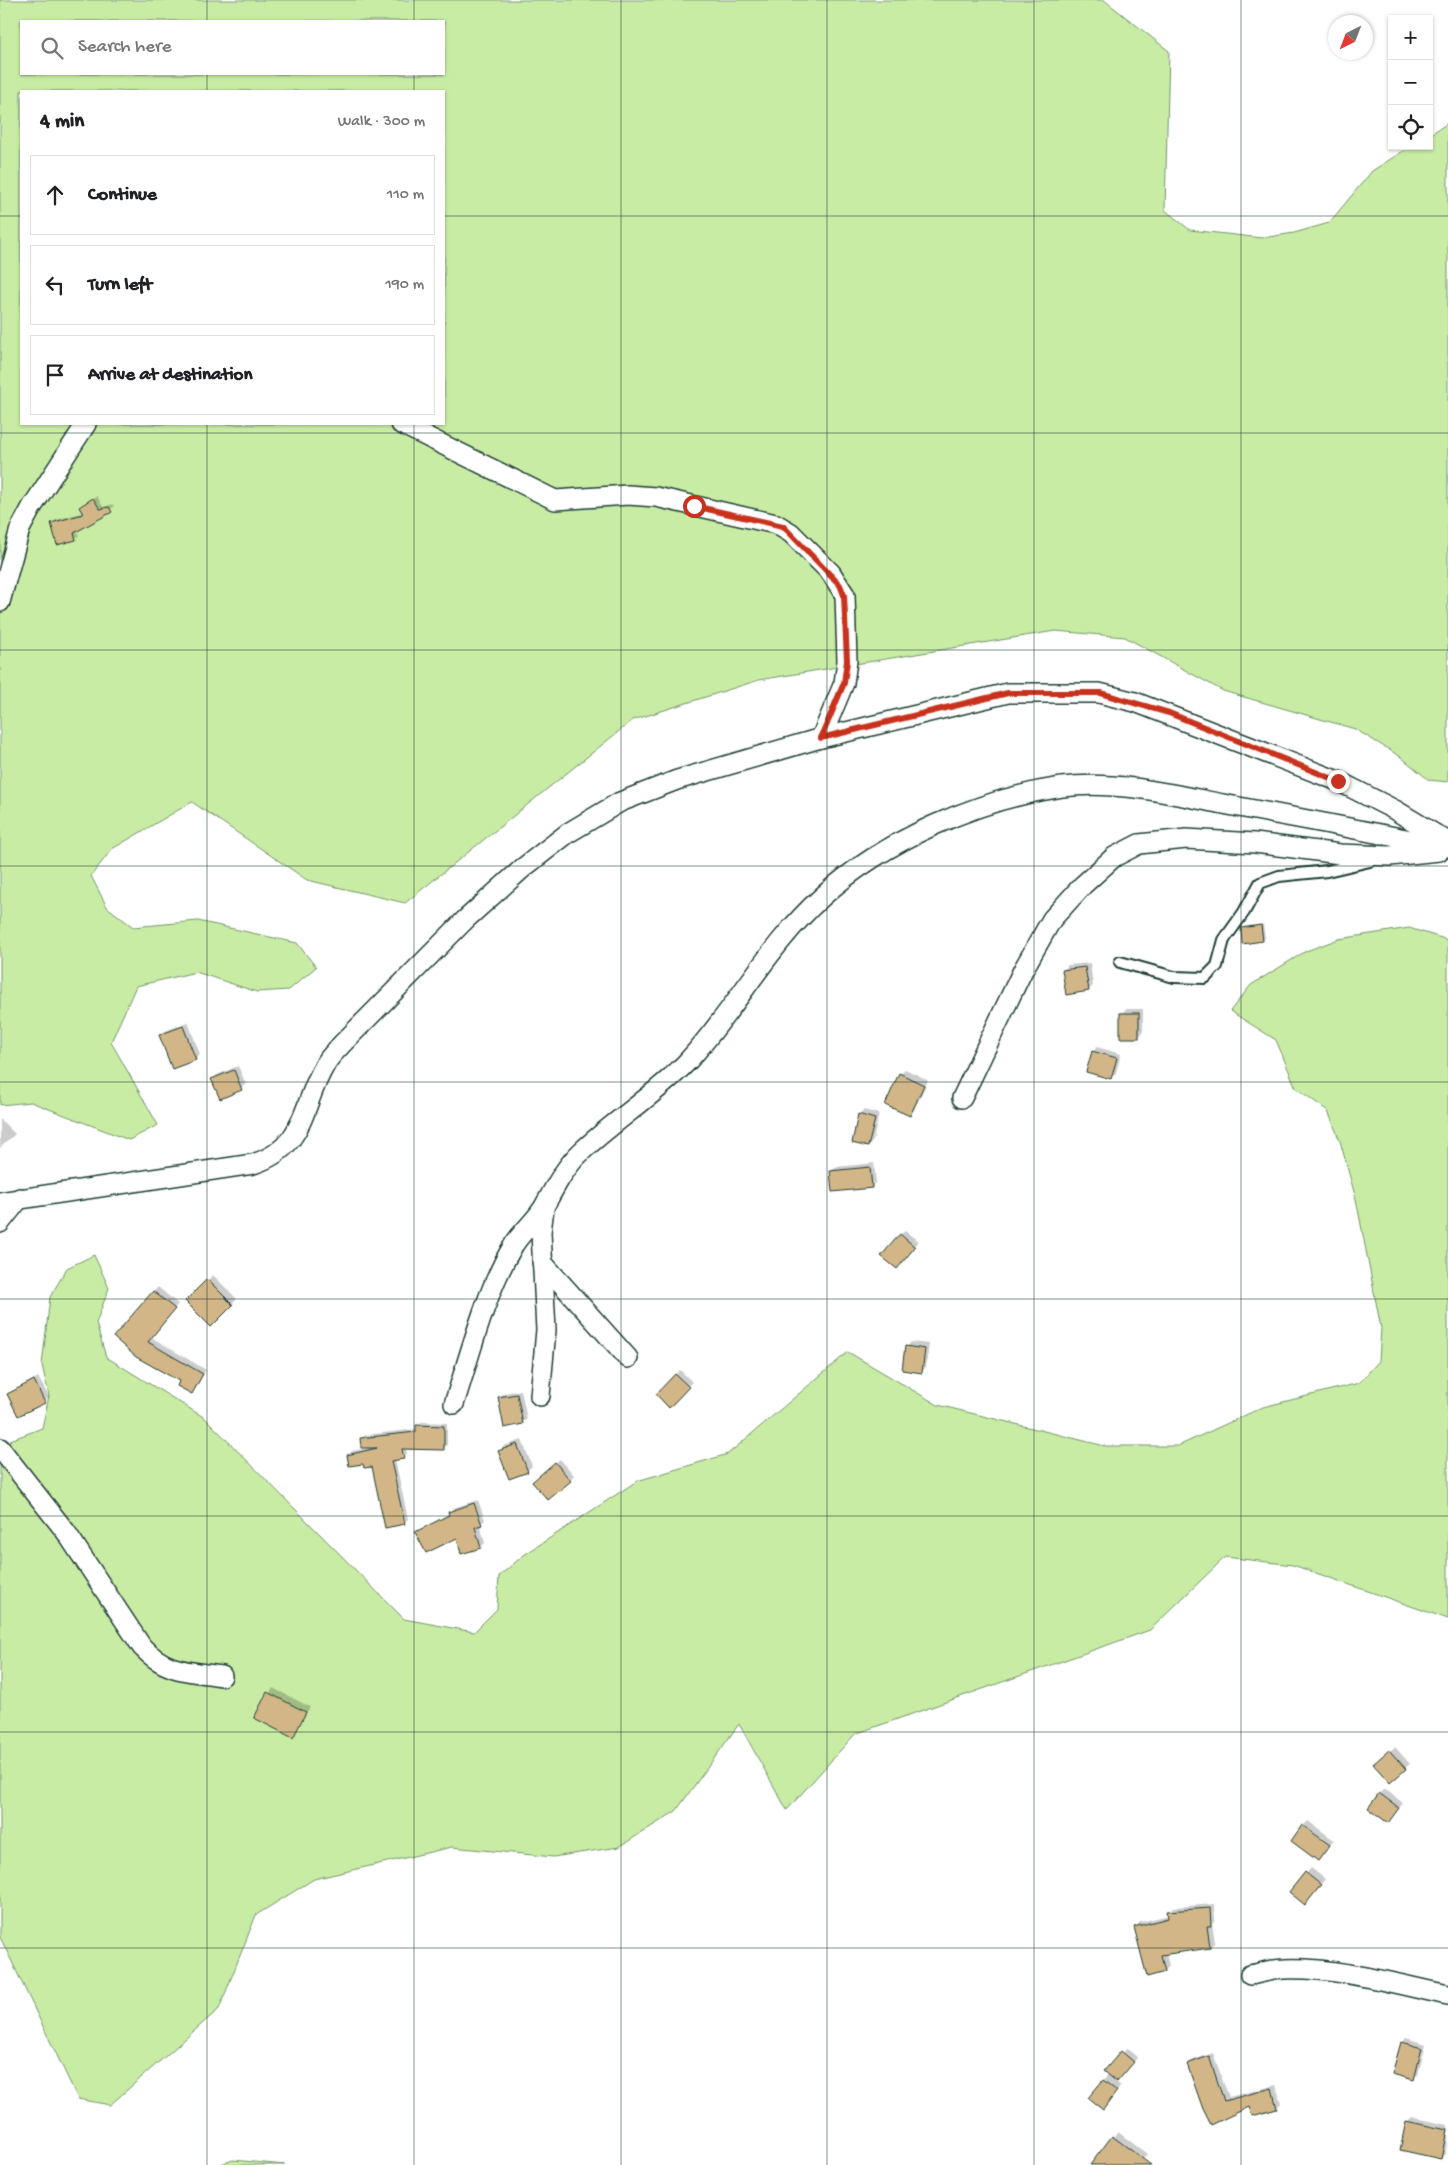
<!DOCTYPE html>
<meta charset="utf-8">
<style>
:root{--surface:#fff;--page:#f2f2f2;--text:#202124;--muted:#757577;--line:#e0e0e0}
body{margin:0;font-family:"Gochi Hand",sans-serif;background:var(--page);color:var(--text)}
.controls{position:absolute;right:15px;top:15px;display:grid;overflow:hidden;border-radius:0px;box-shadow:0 1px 4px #0004}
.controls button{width:45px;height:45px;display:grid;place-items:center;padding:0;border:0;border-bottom:1px solid var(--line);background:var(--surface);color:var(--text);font:25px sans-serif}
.compass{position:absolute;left:1328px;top:15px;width:45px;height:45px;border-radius:50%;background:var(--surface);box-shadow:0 1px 4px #0004;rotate:222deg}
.stop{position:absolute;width:15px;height:15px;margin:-11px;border:4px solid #c8321e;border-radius:50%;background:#fff}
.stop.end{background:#c8321e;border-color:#fff;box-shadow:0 1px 5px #0008}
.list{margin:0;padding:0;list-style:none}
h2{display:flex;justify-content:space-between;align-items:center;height:65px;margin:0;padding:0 20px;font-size:21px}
h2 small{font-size:16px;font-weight:400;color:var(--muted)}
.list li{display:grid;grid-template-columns:32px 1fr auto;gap:15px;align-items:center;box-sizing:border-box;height:80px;margin:0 10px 10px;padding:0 10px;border:1px solid var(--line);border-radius:0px}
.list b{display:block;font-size:19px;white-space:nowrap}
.list em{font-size:16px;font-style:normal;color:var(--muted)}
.icon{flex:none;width:28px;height:28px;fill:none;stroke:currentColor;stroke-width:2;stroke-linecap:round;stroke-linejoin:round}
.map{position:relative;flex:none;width:1448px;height:2165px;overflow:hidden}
.search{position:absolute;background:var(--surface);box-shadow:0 1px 4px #0004;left:20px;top:20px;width:425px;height:55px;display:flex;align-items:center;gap:12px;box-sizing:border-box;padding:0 18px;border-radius:0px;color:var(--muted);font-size:19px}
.panel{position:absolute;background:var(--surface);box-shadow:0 1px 4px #0004;left:20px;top:90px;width:425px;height:335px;border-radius:0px}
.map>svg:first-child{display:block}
.green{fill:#c9eca5;stroke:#74946c;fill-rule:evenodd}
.shadow{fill:#0003}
.building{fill:#d2b687;stroke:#1f3d34}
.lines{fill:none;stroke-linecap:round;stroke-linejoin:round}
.service-casing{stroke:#1f3d34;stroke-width:14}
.minor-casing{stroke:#1f3d34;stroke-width:22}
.service{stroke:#fff;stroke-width:10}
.minor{stroke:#fff;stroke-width:19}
.route{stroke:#c8321e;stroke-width:6}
.grid{fill:none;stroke:#1f3d34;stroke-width:1;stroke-opacity:0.55}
</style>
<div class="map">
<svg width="1448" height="2165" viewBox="0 0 1448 2165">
<rect width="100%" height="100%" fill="#fff"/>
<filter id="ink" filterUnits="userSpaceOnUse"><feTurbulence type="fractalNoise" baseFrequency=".02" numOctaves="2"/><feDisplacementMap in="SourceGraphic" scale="10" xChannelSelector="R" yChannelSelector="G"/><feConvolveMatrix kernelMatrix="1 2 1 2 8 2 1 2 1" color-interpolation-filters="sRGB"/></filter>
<g filter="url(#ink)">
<g class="green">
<path d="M0 0H1104L1169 51 1165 210 1190 230 1262 238 1294 233 1329 223 1372 171 1411 146H1429V135L1448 123V782L1429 780 1401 757 1355 729 1223 691 1125 637 1055 631 759 680 633 720 405 903 307 880 192 802 112 849 91 876 107 907 133 927 198 921 297 943 316 967 289 990 257 992 196 972 136 986 111 1042 158 1125 129 1140 31 1102 0 1105ZM21 21H444V74H21ZM21 91H444V424H21Z"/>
<path d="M1409 928 1448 940V1619L1293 1565 1225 1557 1150 1630 855 1734 787 1810 739 1724 676 1811 619 1847 553 1857 452 1847 314 1879 256 1915 219 2009 110 2105 78 2099 0 1937V1444L42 1428 49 1396 42 1365 50 1297 67 1268 94 1255 109 1288 96 1323 106 1357 205 1418 404 1619 474 1632 497 1609 499 1576 524 1555 637 1481 728 1454 848 1352 938 1405 1105 1446H1178L1263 1407 1359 1383 1379 1361 1381 1328 1356 1199 1340 1141 1328 1111 1296 1088 1276 1040 1230 1011 1251 985 1306 951 1339 939Z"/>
<path d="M233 2160 285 2165H218Z"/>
</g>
<g class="shadow">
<path d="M97 496 103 507 113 504 114 507 77 530 79 535 75 539 52 523 56 520 84 512 81 507Z"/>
<path d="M1263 924 1265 938 1263 940 1243 942 1242 929 1244 927Z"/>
<path d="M1090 963 1093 986 1088 990 1064 970 1068 965Z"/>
<path d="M1126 1009H1143V1032L1139 1037 1121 1014Z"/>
<path d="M188 1022 200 1054 195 1059 160 1035 165 1031Z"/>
<path d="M1097 1047 1121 1054 1116 1073 1111 1078 1093 1052Z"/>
<path d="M238 1066 246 1084 241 1088 221 1097 213 1079 217 1075Z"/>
<path d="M905 1069 928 1080 914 1110 910 1115 900 1074Z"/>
<path d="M864 1110 879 1114 873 1141 868 1146 859 1115Z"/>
<path d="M0 1119 15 1134 0 1148Z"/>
<path d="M874 1163 876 1182 871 1187 831 1171 836 1167Z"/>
<path d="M905 1231 918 1241 901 1263 900 1235Z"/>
<path d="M213 1275 237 1299 211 1325 187 1301Z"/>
<path d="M158 1287 178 1304 151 1337 206 1370 192 1393 181 1381 114 1337Z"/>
<path d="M911 1342 929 1344 926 1367 922 1371 907 1347Z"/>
<path d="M680 1370 692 1382 669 1406 657 1394Z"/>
<path d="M38 1377 49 1397 44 1402 8 1394Z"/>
<path d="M521 1390 527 1419 522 1423 499 1397 504 1393Z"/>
<path d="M421 1422 447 1423V1445L443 1449 406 1448 407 1454 403 1458 395 1459 408 1519 404 1523 373 1465 349 1455 352 1451 368 1448 362 1439 365 1435 417 1429Z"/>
<path d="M522 1440 532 1466 527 1471 500 1451 504 1446Z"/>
<path d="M560 1459 574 1475 570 1480 539 1477Z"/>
<path d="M478 1500 485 1520 480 1524 485 1543 481 1547 462 1552 458 1537 417 1532 450 1513 453 1508Z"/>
<path d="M273 1688 310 1707 292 1737 255 1717Z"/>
<path d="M1395 1747 1410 1764 1405 1768 1379 1760Z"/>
<path d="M1385 1789 1403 1803 1392 1817 1380 1794Z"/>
<path d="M1308 1821 1334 1840 1323 1855 1303 1826Z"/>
<path d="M1311 1868 1325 1879 1310 1898 1291 1892Z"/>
<path d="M1214 1904 1215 1920 1212 1923 1215 1942 1210 1947 1166 1953 1169 1966 1165 1971 1148 1975 1135 1927 1140 1922 1169 1915 1168 1912 1173 1907Z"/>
<path d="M1406 2038 1426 2044 1418 2074 1413 2078 1402 2043Z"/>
<path d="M1127 2048 1138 2057 1116 2082 1121 2086 1107 2103 1103 2081Z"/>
<path d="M1213 2053 1229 2097 1276 2085 1281 2103 1277 2108 1252 2114 1250 2105 1204 2108 1188 2064 1193 2060Z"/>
<path d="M1412 2117 1448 2125 1446 2153 1441 2158 1407 2122Z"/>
<path d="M1118 2132 1147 2154 1138 2165 1092 2164Z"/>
</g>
<g class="building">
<path d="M93 498 100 509 109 507 112 512 74 533 76 540 57 545 51 523 83 514 79 507Z"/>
<path d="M1261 925 1263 941 1242 944 1241 928Z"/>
<path d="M1085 967 1089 991 1066 995 1062 970Z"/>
<rect x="1120" y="1013" width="19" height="25"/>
<path d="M183 1026 196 1060 172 1069 159 1035Z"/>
<path d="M1092 1051 1117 1058 1111 1079 1086 1072Z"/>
<path d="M234 1070 242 1090 220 1099 211 1079Z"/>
<path d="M899 1073 924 1085 910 1116 885 1105Z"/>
<path d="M858 1114 875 1119 868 1147 852 1143Z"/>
<path d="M870 1167 872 1188 832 1192 830 1171Z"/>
<path d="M900 1234 915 1247 897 1269 881 1256Z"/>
<path d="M207 1279 233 1305 211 1327 185 1301Z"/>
<path d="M153 1291 175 1309 148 1342 203 1374 192 1394 177 1386 179 1381 136 1357 113 1337Z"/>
<path d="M905 1346 925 1349 922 1373 902 1370Z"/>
<path d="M675 1374 689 1387 669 1408 656 1394Z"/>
<path d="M34 1380 45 1403 18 1416 7 1394Z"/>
<path d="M517 1394 523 1424 504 1428 498 1397Z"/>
<path d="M416 1425 444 1426V1450L402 1449 404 1459 391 1461 405 1524 385 1528 372 1467 364 1468 363 1464 349 1466 347 1455 377 1448H361L360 1438 416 1432Z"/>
<path d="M517 1444 528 1472 509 1479 498 1451Z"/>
<path d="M555 1462 571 1481 548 1500 532 1482Z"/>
<path d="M474 1503 482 1525 475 1527 481 1548 461 1554 457 1538 426 1553 415 1532 449 1515 448 1512Z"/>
<path d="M267 1692 306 1712 293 1738 254 1718Z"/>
<path d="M1389 1750 1406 1769 1390 1783 1373 1764Z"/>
<path d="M1379 1793 1399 1808 1388 1823 1368 1808Z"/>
<path d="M1302 1825 1330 1845 1318 1861 1291 1841Z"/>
<path d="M1305 1872 1321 1885 1305 1905 1289 1892Z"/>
<path d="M1210 1908 1211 1926H1207L1210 1948 1161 1955 1165 1972 1147 1977 1134 1927 1168 1918 1167 1911Z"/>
<path d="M1401 2042 1422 2048 1414 2080 1392 2074Z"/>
<path d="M1121 2051 1134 2062 1117 2082 1104 2071Z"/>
<path d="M1209 2056 1224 2101 1272 2088 1277 2109 1252 2116 1249 2107 1211 2125 1203 2109 1187 2064Z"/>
<path d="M1103 2080 1117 2091 1103 2110 1088 2098Z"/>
<path d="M1406 2121 1447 2130 1441 2159 1400 2150Z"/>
<path d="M1112 2136 1151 2165H1090Z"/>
</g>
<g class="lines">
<g class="service-casing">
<path id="service" d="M1120 962 1174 977 1205 978 1217 966 1224 940 1244 912 1260 883 1279 876 1327 871 1370 861"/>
</g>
<g class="minor-casing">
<g id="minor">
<path d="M401 424 555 500 628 495 656 497 776 524 791 533 831 573 845 595 847 661 844 683 821 738"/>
<path d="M0 602 20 529 32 507 86 424"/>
<path d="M962 1098 1023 970 1052 919 1083 885 1114 857 1139 844 1186 839 1255 843 1340 854 1390 856 1439 851"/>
<path d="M0 1202 253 1164C307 1147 301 1105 325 1065 329 1057 336 1051 342 1044L466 919 523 868 568 833 620 802 677 780 821 738 1008 693H1099L1135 702 1338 781 1395 810 1448 842"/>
<path d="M0 1223 20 1198"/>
<path d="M542 1262 628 1358"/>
<path d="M540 1396 546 1330 541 1232 544 1208"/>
<path d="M454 1404C471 1352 485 1293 513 1246 522 1231 537 1220 545 1205 556 1185 565 1167 582 1151 615 1120 654 1096 686 1063 735 1011 768 945 822 897 884 840 979 799 1062 787 1114 780 1172 794 1223 804 1298 818 1372 832 1447 847"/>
<path d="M0 1448 66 1532 142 1647C166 1673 189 1671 222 1676"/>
<path d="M1250 1975C1261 1973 1273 1969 1284 1969 1338 1967 1395 1984 1448 1995"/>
</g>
</g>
<use href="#service" class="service"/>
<use href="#minor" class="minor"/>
</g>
</g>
<g class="lines" filter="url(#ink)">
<path class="route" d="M694 506 783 526 840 585 844 595 847 661 844 683 821 738 1008 693H1100L1169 713 1338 781"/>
</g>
<path class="grid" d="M207 0V21M414 0V21M621 0V2165M827 0V2165M1034 0V2165M1241 0V2165M207 74V91M414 74V91M0 216H21M444 216H1448M207 424V2165M414 424V2165M0 433H1448M0 650H1448M0 866H1448M0 1082H1448M0 1299H1448M0 1516H1448M0 1732H1448M0 1948H1448"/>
</svg>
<div class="controls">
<button>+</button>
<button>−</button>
<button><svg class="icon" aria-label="locate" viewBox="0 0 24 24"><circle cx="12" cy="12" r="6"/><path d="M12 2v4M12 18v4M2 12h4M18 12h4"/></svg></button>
</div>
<svg class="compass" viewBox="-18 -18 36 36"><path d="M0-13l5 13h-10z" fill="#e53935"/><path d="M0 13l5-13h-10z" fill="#757577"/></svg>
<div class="stop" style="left:694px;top:506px"></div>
<div class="stop end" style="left:1338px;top:781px"></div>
<div class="search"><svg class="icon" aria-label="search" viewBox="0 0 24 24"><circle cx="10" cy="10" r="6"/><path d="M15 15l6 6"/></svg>Search here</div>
<section class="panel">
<h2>4 min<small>Walk · 300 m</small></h2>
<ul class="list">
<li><svg class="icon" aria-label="ahead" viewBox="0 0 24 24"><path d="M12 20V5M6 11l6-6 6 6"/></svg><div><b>Continue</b></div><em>110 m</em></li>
<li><svg class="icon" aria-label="left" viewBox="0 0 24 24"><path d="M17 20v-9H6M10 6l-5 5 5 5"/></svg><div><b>Turn left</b></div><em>190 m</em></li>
<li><svg class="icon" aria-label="arrive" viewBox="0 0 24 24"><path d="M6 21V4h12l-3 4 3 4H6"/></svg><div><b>Arrive at destination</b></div></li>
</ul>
</section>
</div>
